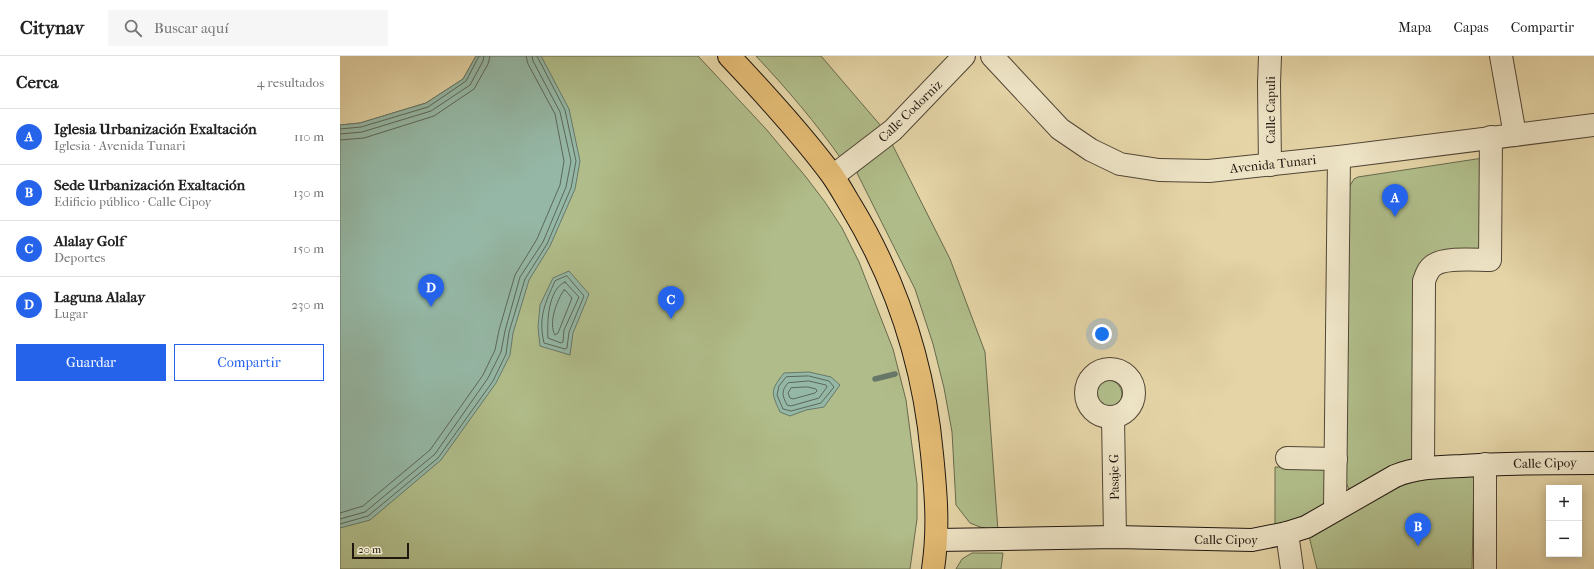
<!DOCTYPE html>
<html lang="es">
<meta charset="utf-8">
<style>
:root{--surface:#fff;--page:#f6f6f6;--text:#222;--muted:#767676;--line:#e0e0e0;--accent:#2563eb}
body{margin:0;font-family:"IM FELL French Canon",serif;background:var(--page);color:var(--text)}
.controls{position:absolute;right:12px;bottom:12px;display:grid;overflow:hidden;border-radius:0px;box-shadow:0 2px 10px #0003}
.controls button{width:36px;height:36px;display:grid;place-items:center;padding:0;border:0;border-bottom:1px solid var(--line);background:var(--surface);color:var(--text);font:20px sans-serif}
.scale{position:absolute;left:12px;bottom:10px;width:57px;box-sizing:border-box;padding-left:4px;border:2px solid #21170f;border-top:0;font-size:11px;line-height:14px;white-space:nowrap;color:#21170f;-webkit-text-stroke:3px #ede3c5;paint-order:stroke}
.you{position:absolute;left:762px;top:278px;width:14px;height:14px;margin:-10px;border:3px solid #fff;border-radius:50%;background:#1a73e8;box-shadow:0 0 0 6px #1a73e833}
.badge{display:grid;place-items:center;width:26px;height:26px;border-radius:50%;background:var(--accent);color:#fff;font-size:13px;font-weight:700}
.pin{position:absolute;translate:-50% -33px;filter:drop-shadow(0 1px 2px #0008)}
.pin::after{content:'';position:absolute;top:21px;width:14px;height:12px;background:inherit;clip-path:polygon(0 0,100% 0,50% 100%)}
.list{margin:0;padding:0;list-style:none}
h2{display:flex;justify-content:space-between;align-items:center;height:52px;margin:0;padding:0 16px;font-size:17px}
h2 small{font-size:13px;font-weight:400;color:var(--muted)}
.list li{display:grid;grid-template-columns:26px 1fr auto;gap:12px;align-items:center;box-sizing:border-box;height:56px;padding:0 16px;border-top:1px solid var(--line)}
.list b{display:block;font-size:15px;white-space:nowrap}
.list p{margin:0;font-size:13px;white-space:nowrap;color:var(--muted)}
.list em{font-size:13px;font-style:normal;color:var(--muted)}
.actions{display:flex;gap:8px;padding:12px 16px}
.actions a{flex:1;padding:9px 0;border:1px solid var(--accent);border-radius:0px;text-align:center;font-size:14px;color:var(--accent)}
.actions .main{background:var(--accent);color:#fff}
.icon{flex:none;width:22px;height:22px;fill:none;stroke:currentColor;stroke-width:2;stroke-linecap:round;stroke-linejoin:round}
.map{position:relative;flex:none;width:1254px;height:513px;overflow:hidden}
header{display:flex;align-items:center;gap:24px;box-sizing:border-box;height:56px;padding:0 20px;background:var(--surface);border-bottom:1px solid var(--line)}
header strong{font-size:19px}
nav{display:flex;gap:22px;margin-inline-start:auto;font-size:14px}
.search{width:280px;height:36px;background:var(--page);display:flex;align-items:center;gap:10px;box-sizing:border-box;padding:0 14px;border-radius:0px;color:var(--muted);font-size:15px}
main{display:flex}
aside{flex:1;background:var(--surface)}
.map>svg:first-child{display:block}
.green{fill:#b0bd8a;stroke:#686a4c}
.water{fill:#95b8a6;stroke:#67786a}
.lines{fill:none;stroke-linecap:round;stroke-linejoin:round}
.shore{stroke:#5b685a;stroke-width:1}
.stream{stroke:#67786a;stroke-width:5.5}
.street-casing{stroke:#524635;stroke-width:24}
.secondary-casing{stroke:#21170f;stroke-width:24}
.primary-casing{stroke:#21170f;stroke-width:24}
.street{stroke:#ede3c5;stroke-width:22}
.secondary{stroke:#ede3c5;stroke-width:22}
.primary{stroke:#e2ba73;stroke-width:22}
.labels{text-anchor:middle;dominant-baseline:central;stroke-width:3.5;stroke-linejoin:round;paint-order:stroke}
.street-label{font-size:13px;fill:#21170f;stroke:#ede3c5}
</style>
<header>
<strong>Citynav</strong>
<div class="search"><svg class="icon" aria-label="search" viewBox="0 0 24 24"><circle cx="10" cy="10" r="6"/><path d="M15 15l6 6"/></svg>Buscar aquí</div>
<nav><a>Mapa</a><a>Capas</a><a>Compartir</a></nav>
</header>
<main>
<aside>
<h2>Cerca<small>4 resultados</small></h2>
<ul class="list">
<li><span class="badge">A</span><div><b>Iglesia Urbanización Exaltación</b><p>Iglesia · Avenida Tunari</p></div><em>110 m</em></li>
<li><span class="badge">B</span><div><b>Sede Urbanización Exaltación</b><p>Edificio público · Calle Cipoy</p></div><em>130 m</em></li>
<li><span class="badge">C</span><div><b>Alalay Golf</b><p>Deportes</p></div><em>150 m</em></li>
<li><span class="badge">D</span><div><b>Laguna Alalay</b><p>Lugar</p></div><em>230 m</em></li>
</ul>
<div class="actions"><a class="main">Guardar</a><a>Compartir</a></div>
</aside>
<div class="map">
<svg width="1254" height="513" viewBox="0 0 1254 513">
<rect width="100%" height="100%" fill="#e4d4a6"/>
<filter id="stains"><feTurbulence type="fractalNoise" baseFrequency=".005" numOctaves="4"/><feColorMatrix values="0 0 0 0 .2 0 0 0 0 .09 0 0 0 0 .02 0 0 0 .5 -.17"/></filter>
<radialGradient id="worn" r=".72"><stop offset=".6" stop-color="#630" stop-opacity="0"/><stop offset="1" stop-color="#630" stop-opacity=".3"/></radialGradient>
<g class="green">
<path d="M136 0H358L426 73 466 121 485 146 502 172 519 206 553 293 566 344 577 428V463L570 513H0V69L20 67 86 47 123 23Z"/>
<path d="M416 0H481L541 70 502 104C476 67 447 33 416 0Z"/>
<path d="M552 88 610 203 645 296 658 475 640 471 630 467 616 449 612 376 604 332 593 288 575 233 517 117 522 111Z"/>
<path d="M1143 102 1141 197 1096 200 1074 406 1053 411 1025 424 1012 433H1009L1006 427 1009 131 1014 123 1018 121Z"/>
<circle cx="768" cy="338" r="14"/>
<path d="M935 411 982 412 987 414C987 422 989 440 986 445 977 463 952 467 935 472Z"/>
<path d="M1134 419 1132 513H977L969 480C1005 460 1048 430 1088 422 1103 420 1119 420 1134 419Z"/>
<path d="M632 497H663L661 513H616L622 503Z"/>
</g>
<g class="water">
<path d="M136 0H201L229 53 240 105 235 133 210 190 189 224 173 277 170 299 156 327 101 404 30 464 0 472V69L20 67 86 47 123 23Z"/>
<path d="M229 215 249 238 233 277 230 299 200 290 198 271 200 249 213 222Z"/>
<path d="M469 316 491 321 500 329 484 351 466 354 450 360 440 356C431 336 430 335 444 317Z"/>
</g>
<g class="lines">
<g class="shore">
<path d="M0 73 21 71 88 51 126 25 139 0"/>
<path d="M0 78 22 76 91 55 130 29 143 5 144 0"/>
<path d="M0 84 24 82 94 60 134 33 148 8 150 0"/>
<path d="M227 220 244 240 229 276 227 292 225 293 204 287C198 262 205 247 215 225Z"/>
<path d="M225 226 239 241 224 274 223 286 221 287 208 282C207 266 208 233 225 226Z"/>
<path d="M224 234 226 235 232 242 218 277 215 279C208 267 217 244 224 234Z"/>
<path d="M469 320 489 325 494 331 481 347 451 355 443 353 437 339 439 330 446 321Z"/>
<path d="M469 325 486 329 487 331 479 342 451 350 447 349C442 339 441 335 448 327Z"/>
<path d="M468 331 476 333 477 335 475 337 453 343 450 342 448 337 451 332Z"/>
<path d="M0 457 23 450 90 394 143 319 155 294 159 274 175 219 197 183 220 129 224 105 215 58 188 8 186 0"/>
<path d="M0 463 25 456 95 398 148 322 161 296 165 275 180 221 203 186 226 131 231 105 220 56 193 5 192 0"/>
<path d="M0 468 28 460 98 402 153 325 166 298 169 276 185 223 207 188 231 132 236 105 225 54 197 0"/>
</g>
<path class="stream" d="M535 323 555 318"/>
<g class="street-casing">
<g id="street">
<path d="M652 0 720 73 751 94 780 108 819 114 869 115 999 101 1254 69"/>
<path d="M930 0 929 28 930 109"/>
<path d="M1161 0 1175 79"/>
<path d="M493 120 553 74 624 0"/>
<circle cx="770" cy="337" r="24"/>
<path d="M773 361 775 481"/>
<path d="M947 402 996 403"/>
<path d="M1083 412 1084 225C1086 219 1088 213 1094 209 1106 201 1135 204 1150 204L1151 81"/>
<path d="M995 454 999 101"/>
<path d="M947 477 952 513"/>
<path d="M1145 513V408"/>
</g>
</g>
<g class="secondary-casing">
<path id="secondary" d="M597 484 775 481 912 484 947 477 966 471 1055 420C1077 411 1099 411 1122 410 1166 407 1210 407 1254 407"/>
</g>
<g class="primary-casing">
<path id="primary" d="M389 0C425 38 461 77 492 119 499 129 505 140 511 150 557 226 584 310 592 398 596 438 599 473 593 513"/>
</g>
<use href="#street" class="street"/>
<use href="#secondary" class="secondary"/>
<use href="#primary" class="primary"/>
</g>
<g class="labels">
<g class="street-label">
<text transform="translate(930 54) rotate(-90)">Calle Capuli</text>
<text transform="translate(570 55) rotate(-44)">Calle Codorniz</text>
<text transform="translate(933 108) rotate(-6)">Avenida Tunari</text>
<text transform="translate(1205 407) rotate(-1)">Calle Cipoy</text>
<text transform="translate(774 421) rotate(-91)">Pasaje G</text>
<text x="886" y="483">Calle Cipoy</text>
</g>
</g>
<rect width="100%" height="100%" filter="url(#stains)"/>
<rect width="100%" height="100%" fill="url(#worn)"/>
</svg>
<div class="controls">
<button>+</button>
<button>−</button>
</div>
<div class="scale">20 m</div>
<div class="you"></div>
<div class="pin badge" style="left:1055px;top:161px">A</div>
<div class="pin badge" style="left:1078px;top:490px">B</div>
<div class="pin badge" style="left:331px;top:263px">C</div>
<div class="pin badge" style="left:91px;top:251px">D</div>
</div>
</main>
